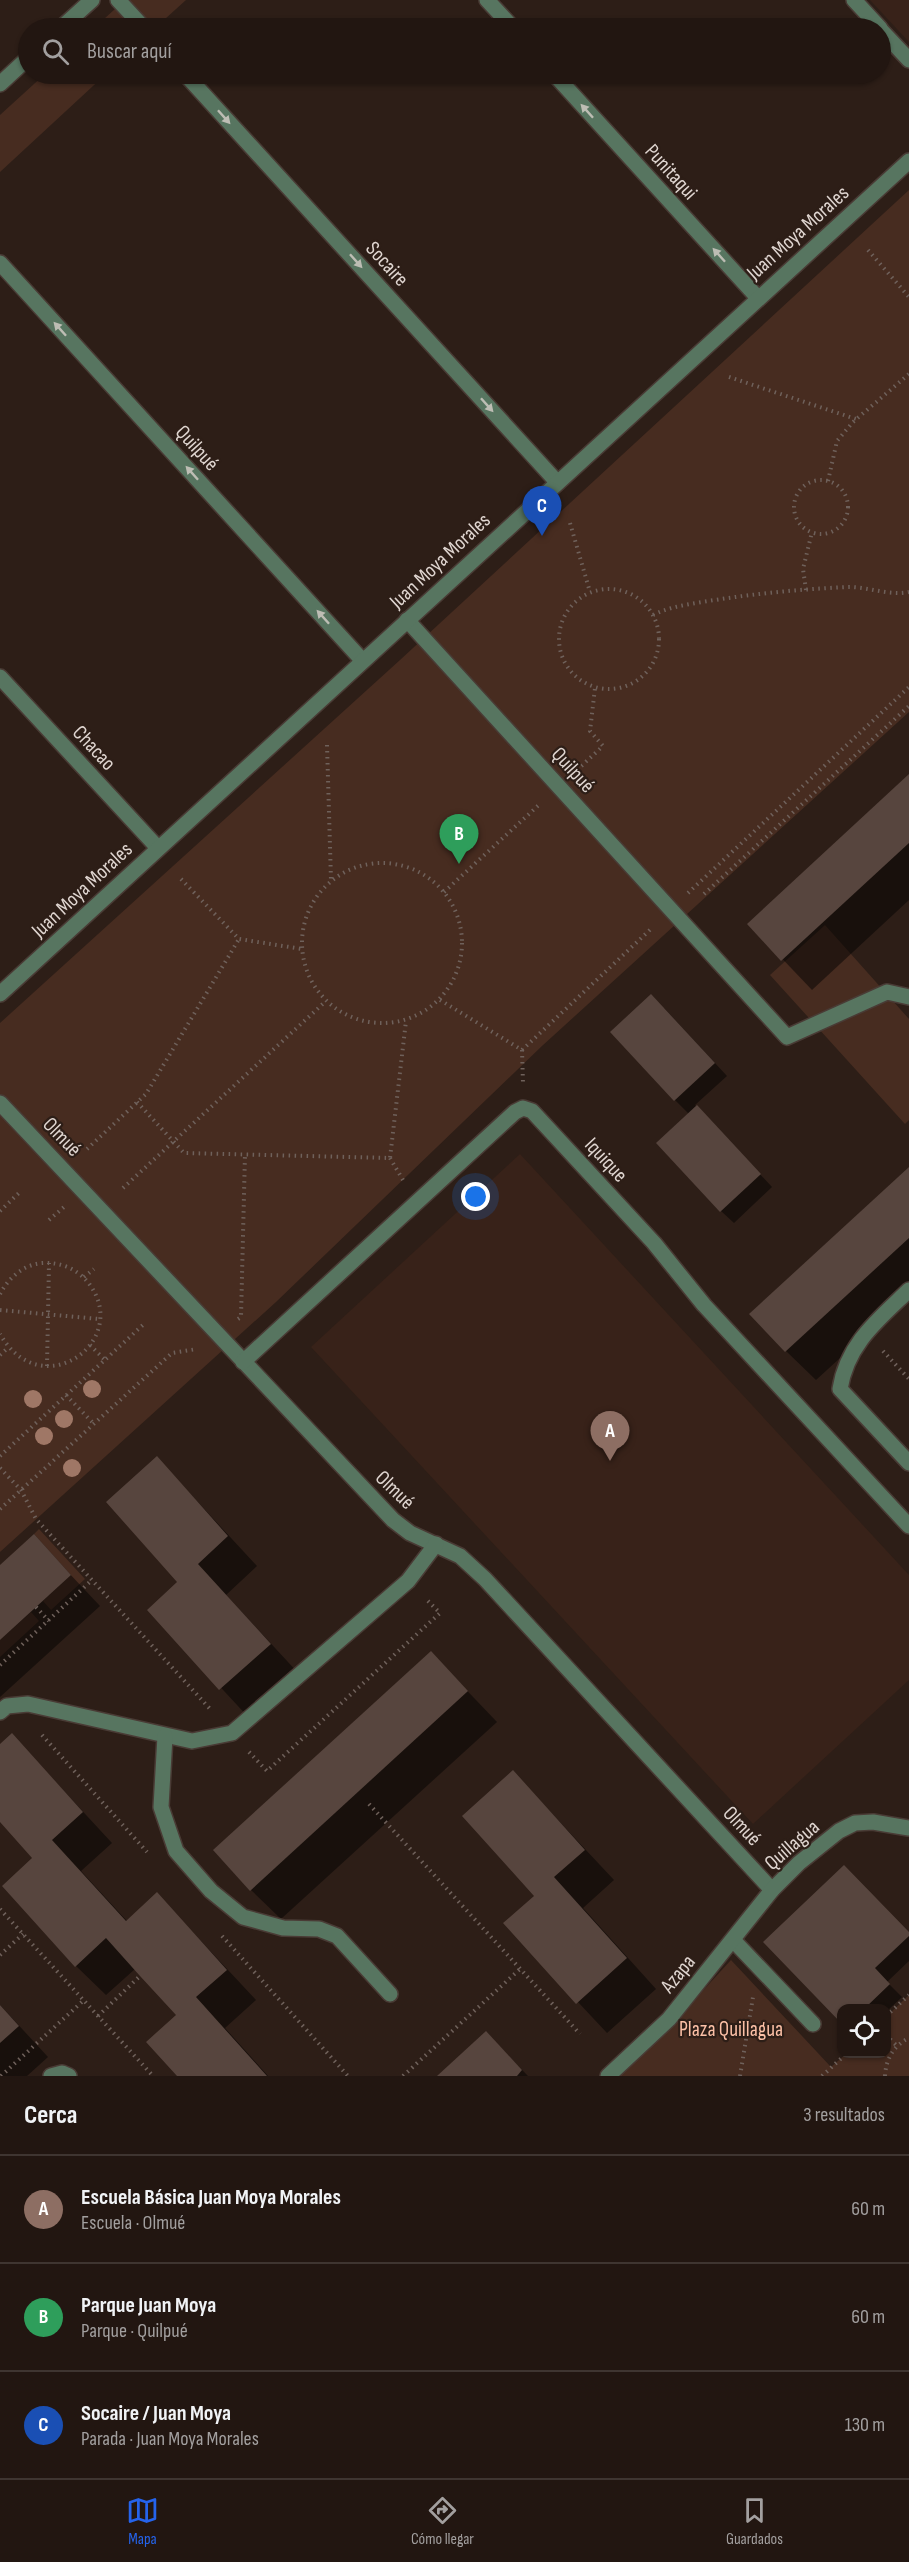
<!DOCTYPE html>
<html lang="es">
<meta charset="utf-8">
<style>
:root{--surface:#221611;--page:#2a1f1a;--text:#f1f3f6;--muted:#a29f9f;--line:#3f3531;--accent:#2563eb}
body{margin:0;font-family:"Sofia Sans Condensed",sans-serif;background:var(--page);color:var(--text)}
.controls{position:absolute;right:18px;bottom:18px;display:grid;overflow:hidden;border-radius:12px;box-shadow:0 2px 4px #0004}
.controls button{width:54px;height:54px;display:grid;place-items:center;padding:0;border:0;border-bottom:2px solid var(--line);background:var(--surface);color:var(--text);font:30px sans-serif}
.you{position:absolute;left:476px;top:1197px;width:21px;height:21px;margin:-15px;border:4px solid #fff;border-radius:50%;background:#1a73e8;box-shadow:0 0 0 9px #1a73e833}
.badge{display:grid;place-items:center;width:39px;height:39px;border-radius:50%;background:var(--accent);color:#fff;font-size:20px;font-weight:700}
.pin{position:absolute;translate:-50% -50px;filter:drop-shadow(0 2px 3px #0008)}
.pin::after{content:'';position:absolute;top:32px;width:21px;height:18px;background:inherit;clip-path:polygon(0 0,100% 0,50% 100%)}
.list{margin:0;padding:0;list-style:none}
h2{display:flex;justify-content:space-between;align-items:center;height:78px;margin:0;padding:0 24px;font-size:26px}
h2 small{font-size:20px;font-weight:400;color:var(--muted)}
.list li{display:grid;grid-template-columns:39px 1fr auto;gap:18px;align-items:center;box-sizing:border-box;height:108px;padding:0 24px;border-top:2px solid var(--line)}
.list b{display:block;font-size:22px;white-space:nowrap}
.list p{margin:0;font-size:20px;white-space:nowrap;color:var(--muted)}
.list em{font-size:20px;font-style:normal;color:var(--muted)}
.icon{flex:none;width:33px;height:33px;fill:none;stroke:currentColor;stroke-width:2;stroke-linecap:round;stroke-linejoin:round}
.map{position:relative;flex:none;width:909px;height:2076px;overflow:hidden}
.search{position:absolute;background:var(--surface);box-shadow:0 2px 4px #0004;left:18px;right:18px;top:18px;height:66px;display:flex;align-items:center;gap:15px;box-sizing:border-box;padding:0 21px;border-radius:33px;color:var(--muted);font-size:22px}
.sheet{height:402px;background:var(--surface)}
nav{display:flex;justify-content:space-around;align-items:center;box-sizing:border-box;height:84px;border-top:2px solid var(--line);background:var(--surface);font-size:16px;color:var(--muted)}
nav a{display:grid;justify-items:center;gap:3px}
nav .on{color:var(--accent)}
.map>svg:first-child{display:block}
.built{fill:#382219}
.green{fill:#472c20}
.shadow{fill:#0007}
.building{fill:#57453e}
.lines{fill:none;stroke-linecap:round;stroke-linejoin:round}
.minor-casing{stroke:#493b35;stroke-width:18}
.path{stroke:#6f615b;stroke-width:4;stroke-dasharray:1.5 4.5;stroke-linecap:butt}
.minor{stroke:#577560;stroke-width:15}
.tree{fill:#9f7766}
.oneway{fill:#bdbdb4}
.labels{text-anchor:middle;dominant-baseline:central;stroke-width:4.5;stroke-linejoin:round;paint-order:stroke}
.street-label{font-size:21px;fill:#dfd5d0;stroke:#2d1e17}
.park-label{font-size:21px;fill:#fcc0a6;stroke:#2d1e17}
</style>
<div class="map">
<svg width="909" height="2076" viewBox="0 0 909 2076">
<rect width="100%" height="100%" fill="#2d1e17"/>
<g class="built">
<path d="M870 0H909V42Z"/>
<path d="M520 1154 909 1575V1680L753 1824 311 1347Z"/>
</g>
<g class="green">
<path d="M125 0H186L155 28H94Z"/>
<path d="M45 74H106L0 172V115Z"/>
<path d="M909 190V712L542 1046 276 1302 0 1552V1023L400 660Z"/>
<path d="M825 925 909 1019V1120L905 1124 770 975Z"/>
<path d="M39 1529 85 1579 51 1610 43 1601 71 1575 34 1534Z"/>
<path d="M31 1612 39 1621 0 1657V1640Z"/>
<path d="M731 1960 831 2067 846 2054H886L887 2016 909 1995V2076H616L674 2022Z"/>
</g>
<g class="shadow">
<path d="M909 776V900L812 990 749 924Z"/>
<path d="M664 1008 727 1076 695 1105 772 1187 734 1223 721 1211 689 1114 675 1100Z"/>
<path d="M909 1169V1295L816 1380 786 1351Z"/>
<path d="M157 1458 257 1566 226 1595 300 1675 250 1719 149 1610 180 1582Z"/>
<path d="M34 1536 100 1606 0 1697V1567Z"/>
<path d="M431 1653 497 1722 281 1919 251 1890Z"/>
<path d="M12 1735 112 1843 81 1871 127 1921 157 1894 256 2000 225 2028 268 2076H178V2015L135 1969 106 1995 76 1966 34 1858 0 1820V1746Z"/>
<path d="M513 1772 614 1880 583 1908 656 1989 607 2033 505 1924 536 1896Z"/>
<path d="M909 1934V1961L887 1982 902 1997 886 2012V2008H842L765 1942Z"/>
<path d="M0 2005 48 2057 27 2076H0Z"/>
<path d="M486 2033 528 2076H439Z"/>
</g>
<g class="building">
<path d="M909 774V843L781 961 747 924Z"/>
<path d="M651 994 715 1063 674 1101 610 1032Z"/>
<path d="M697 1105 761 1174 720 1212 656 1143Z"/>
<path d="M909 1167V1238L785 1352 749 1314Z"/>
<path d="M157 1456 228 1536 198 1564 271 1644 219 1690 147 1610 177 1582 106 1502Z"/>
<path d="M34 1534 71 1575 0 1640V1565Z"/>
<path d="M431 1651 468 1691 250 1891 213 1850Z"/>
<path d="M12 1733 83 1812 52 1840 126 1921 157 1892 227 1970 196 1997 267 2076H177L146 2042 176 2015 140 1976 106 1938 75 1967 2 1886 32 1858 0 1822V1744Z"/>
<path d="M513 1770 585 1850 554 1877 627 1958 576 2004 503 1923 534 1896 462 1816Z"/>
<path d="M844 1865 909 1932V1936L875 1968 890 1984 865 2008H842V2024L763 1942Z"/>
<path d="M0 2005 19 2026 0 2043Z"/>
<path d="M486 2031 522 2070 517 2076H437Z"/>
</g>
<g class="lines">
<g class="minor-casing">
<g id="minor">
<path d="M118 0 144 28"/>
<path d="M487 0 513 28"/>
<path d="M854 0 880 28"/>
<path d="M61 28 92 0"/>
<path d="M880 29 909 60"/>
<path d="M185 74 557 482"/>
<path d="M554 74 758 298"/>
<path d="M0 84 28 58"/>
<path d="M0 263 362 660"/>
<path d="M407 620 787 1037 887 992 909 997"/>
<path d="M0 677 158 848"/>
<path d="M0 994 909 161"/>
<path d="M0 1103 393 1520 410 1533 460 1556 485 1579 772 1890"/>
<path d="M909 1290C878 1320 847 1344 840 1389L909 1463"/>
<path d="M243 1362 515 1112 523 1108 532 1111 654 1243 704 1305 909 1526"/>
<path d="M0 1712 7 1706 28 1704 192 1741 232 1733 408 1581 436 1544"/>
<path d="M165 1736 161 1807 176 1851 211 1891 243 1917 283 1928 319 1929 337 1936 390 1994"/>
<path d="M733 1940 813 2024"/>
<path d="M51 2076 62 2073 69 2076"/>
<path d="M608 2076 669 2019 772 1890 799 1863 839 1831 855 1823 873 1822 909 1828"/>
</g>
</g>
<g class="path">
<path d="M868 250 909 297"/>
<path d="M729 377 856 419"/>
<circle cx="821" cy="507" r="27"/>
<path d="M828 481 837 441 853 422 909 374"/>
<path d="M570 523 590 592"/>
<circle cx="609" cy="639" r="50"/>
<path d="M806 590 803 569 812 532"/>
<path d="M653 615C669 607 685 605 702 602 751 594 800 589 849 587 869 587 889 596 909 592"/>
<path d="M327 745 331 880"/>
<path d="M577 770 603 746 590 731 595 688"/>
<circle cx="382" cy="943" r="80"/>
<path d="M181 879 239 939 302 949"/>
<path d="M444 892 541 803"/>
<path d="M688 893 909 687"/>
<path d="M704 894 909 706"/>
<path d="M440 1000 522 1050 523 1083"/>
<path d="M522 1050 653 927"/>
<path d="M137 1102 184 1153 390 1158 406 1021"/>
<path d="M87 1149 146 1094 239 939"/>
<path d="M390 1158 403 1180"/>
<path d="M123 1188 326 1001"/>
<path d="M0 1211 21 1191"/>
<path d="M49 1220 64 1207"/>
<path d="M84 1277 94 1269"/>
<path d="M0 1294C9 1277 26 1262 47 1263 64 1263 80 1271 90 1285 131 1342 41 1406 0 1334"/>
<path d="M0 1310 99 1319"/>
<path d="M238 1319 241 1317 245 1154"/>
<path d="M90 1345 105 1360"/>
<path d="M883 1351 909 1379"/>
<path d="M0 1355 8 1348"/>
<path d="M47 1366 49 1263"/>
<path d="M66 1395 94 1424"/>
<path d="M0 1456 144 1324"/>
<path d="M0 1468 21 1490 36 1519 212 1711"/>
<path d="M0 1509 172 1353 197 1349"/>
<path d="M36 1607 49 1621"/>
<path d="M0 1665 92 1580"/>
<path d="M42 1735 147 1852"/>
<path d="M249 1752 267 1771 440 1613 426 1599"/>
<path d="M369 1804 580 2034"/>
<path d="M0 1909 153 2076"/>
<path d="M222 1936 348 2076"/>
<path d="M0 1955 23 1934"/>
<path d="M98 2016 140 1976"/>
<path d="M886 2016 909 1995"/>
<path d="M886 2035 897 2046"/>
<path d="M1 2076 84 2000"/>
<path d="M403 2076 520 1969"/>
<path d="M740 2076 753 1997"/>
<path d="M822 2076 846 2054"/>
<path d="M885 2076C886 2059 893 2046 909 2038"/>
</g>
<use href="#minor" class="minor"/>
</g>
<g class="tree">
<circle cx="92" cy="1389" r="9"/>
<circle cx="33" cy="1399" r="9"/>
<circle cx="64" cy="1419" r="9"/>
<circle cx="44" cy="1436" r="9"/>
<circle cx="72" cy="1468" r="9"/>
</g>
<defs><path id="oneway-solid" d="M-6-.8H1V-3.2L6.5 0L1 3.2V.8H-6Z" transform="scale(1.5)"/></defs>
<g class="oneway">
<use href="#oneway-solid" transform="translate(587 111) rotate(-132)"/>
<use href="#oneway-solid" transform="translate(224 117) rotate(48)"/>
<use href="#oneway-solid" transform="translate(719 255) rotate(-132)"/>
<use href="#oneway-solid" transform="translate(356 261) rotate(48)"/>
<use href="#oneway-solid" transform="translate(60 329) rotate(-132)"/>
<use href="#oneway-solid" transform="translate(487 405) rotate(48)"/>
<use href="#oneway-solid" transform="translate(192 473) rotate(-132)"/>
<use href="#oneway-solid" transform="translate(323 617) rotate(-132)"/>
</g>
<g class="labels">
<g class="street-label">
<text transform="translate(671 172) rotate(48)">Punitaqui</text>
<text transform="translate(798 233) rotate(-42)">Juan Moya Morales</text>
<text transform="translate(387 264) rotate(48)">Socaire</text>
<text transform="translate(197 448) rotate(48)">Quilpué</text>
<text transform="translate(440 561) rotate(-43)">Juan Moya Morales</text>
<text transform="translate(94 748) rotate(47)">Chacao</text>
<text transform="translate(573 770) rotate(48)">Quilpué</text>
<text transform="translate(82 890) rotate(-43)">Juan Moya Morales</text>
<text transform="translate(62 1137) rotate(46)">Olmué</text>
<text transform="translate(606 1160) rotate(47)">Iquique</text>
<text transform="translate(395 1490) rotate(44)">Olmué</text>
<text transform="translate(742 1826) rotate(47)">Olmué</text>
<text transform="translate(792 1845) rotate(-41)">Quillagua</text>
<text transform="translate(678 1974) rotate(-51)">Azapa</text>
</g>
<g class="park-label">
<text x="731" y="2029">Plaza Quillagua</text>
</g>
</g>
</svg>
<div class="controls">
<button><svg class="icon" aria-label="locate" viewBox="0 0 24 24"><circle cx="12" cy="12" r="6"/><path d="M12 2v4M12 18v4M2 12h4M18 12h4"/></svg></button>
</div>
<div class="you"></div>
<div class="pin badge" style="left:610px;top:1461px;background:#8d6e63">A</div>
<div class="pin badge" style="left:459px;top:864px;background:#2e9e5b">B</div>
<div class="pin badge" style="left:542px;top:536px;background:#1a4fb4">C</div>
<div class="search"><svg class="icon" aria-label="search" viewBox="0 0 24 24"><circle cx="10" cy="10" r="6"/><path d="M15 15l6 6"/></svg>Buscar aquí</div>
</div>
<section class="sheet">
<h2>Cerca<small>3 resultados</small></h2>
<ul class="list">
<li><span class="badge" style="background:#8d6e63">A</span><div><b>Escuela Básica Juan Moya Morales</b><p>Escuela · Olmué</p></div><em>60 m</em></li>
<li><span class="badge" style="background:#2e9e5b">B</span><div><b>Parque Juan Moya</b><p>Parque · Quilpué</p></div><em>60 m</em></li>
<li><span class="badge" style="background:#1a4fb4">C</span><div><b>Socaire / Juan Moya</b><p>Parada · Juan Moya Morales</p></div><em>130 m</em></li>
</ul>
</section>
<nav>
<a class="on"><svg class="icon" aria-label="map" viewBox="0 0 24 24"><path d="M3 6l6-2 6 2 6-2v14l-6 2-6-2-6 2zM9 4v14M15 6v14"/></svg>Mapa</a>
<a><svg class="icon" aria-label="directions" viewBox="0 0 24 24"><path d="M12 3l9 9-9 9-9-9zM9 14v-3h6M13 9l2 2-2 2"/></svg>Cómo llegar</a>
<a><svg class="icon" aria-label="saved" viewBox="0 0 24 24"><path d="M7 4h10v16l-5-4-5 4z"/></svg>Guardados</a>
</nav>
